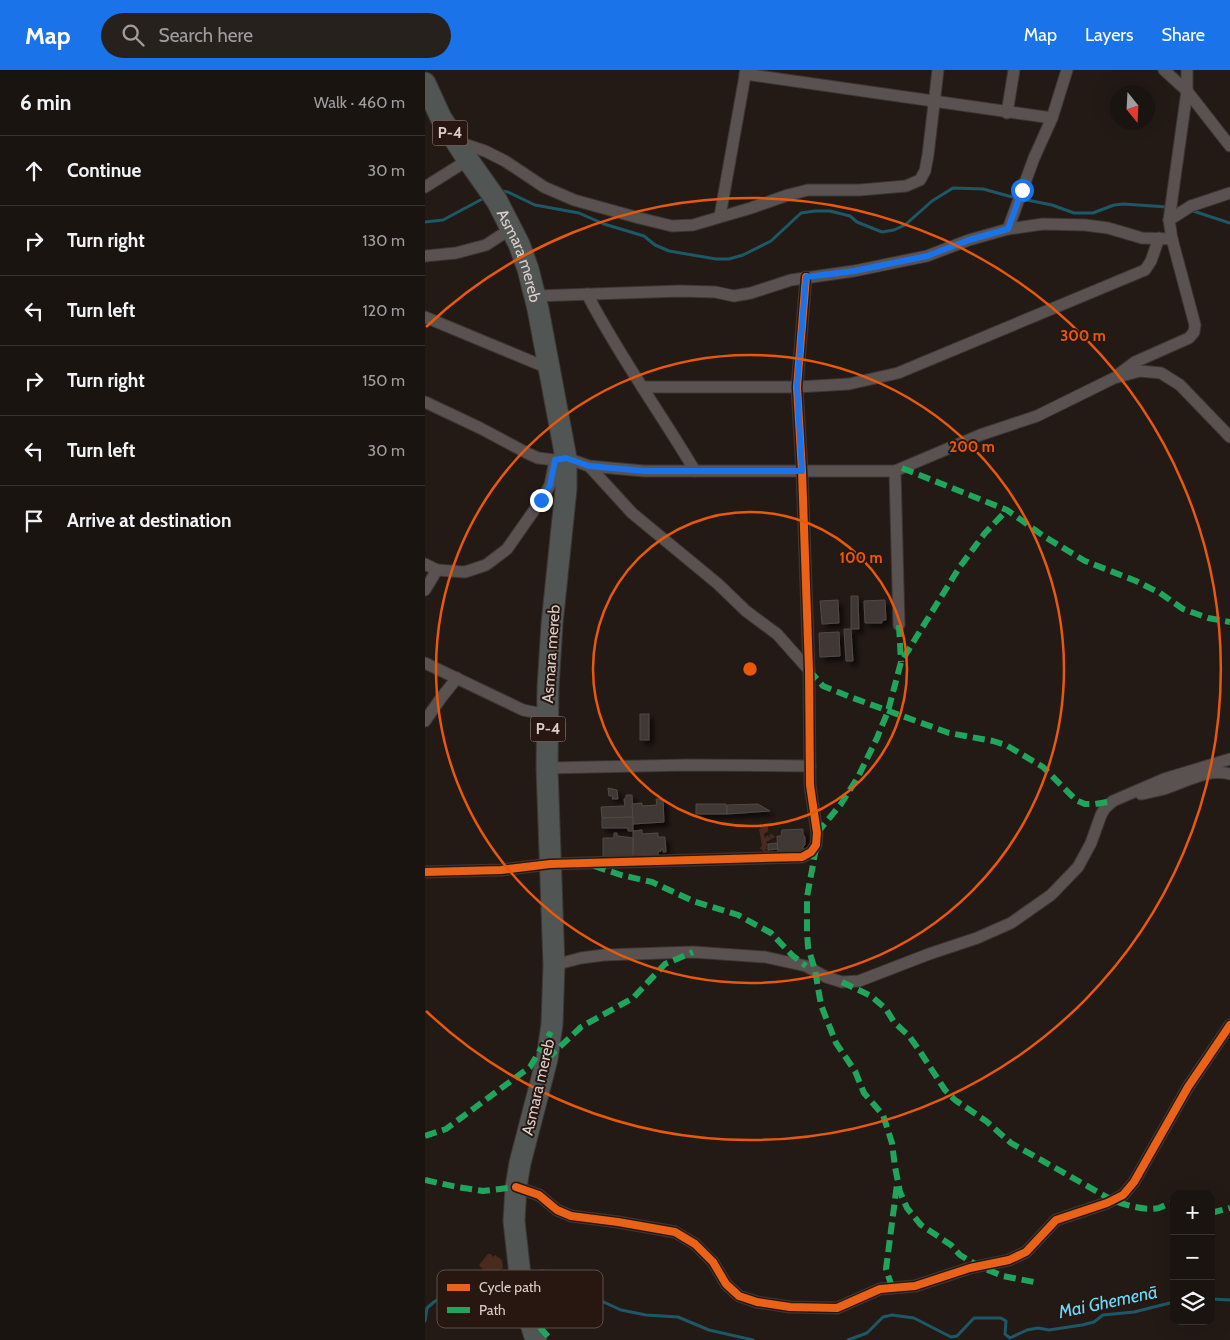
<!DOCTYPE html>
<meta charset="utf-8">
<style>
:root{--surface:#1a1410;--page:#27211e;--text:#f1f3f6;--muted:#9f9e9f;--line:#383330;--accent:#1a73e8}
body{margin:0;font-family:Cabin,sans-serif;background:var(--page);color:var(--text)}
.controls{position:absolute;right:15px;bottom:15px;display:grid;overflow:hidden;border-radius:10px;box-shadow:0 5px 20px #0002}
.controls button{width:45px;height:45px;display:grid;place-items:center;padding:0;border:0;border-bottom:1px solid var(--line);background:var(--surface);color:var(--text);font:25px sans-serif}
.compass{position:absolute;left:685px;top:15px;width:45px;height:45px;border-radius:50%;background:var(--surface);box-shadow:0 5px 20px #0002;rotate:162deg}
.stop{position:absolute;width:15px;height:15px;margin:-11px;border:4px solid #1a73e8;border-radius:50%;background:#fff}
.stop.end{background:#1a73e8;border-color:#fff;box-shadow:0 1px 5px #0008}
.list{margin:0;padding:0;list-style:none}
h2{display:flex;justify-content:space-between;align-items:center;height:65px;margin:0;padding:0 20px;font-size:21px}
h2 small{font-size:16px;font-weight:400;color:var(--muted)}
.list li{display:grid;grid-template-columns:32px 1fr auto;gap:15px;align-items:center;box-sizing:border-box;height:70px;padding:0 20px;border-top:1px solid var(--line)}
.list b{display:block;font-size:19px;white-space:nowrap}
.list em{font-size:16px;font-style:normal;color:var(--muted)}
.icon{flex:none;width:28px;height:28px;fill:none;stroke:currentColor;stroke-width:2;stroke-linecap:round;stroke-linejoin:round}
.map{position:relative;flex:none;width:805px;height:1270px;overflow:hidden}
header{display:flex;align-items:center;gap:30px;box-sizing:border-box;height:70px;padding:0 25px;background:var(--accent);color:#fff}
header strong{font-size:24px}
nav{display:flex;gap:28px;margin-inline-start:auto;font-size:18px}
.search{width:350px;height:45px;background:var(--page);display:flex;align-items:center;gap:12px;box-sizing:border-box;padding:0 18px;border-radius:28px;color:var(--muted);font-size:19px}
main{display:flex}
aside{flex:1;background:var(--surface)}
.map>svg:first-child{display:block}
.green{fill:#482a1f}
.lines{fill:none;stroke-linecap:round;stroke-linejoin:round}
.stream{stroke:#1e5867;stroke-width:3}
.building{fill:#3f3734;stroke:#514946;filter:url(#shadow)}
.street-casing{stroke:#3d3633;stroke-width:13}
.highway-casing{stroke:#3d3633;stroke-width:23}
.street{stroke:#5a5250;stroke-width:11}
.highway{stroke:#515554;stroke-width:21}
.quiet{stroke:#20a55d;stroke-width:6;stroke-dasharray:12 6;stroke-linecap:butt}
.cycleway-casing{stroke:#281711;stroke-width:11}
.cycleway{stroke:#ea6118;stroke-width:8}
.route{stroke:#1a73e8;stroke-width:6}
.ring{fill:none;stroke:#e8590c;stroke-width:2.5}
.labels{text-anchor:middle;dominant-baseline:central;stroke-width:4;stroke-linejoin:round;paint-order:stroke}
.shield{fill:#281711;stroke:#a59792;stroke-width:1}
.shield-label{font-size:15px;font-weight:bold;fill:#dbceca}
.street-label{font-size:16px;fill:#dbceca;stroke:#281711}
.water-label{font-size:18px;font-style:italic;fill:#64dcfd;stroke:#281711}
.key{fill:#281711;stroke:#5e4e48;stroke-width:1}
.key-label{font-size:14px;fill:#dbceca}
.centre{fill:#e8590c;stroke:#281711;stroke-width:2.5}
.ring-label{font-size:15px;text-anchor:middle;font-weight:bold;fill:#e8590c;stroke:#281711;stroke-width:4;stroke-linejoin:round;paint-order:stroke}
</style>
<header>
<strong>Map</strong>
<div class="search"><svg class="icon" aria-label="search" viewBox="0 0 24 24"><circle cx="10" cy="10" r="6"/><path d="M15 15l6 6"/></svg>Search here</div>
<nav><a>Map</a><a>Layers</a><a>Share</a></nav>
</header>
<main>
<aside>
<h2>6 min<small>Walk · 460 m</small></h2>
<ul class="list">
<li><svg class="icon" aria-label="ahead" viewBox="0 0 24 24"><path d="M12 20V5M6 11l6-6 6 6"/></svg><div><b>Continue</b></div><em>30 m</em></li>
<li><svg class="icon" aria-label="right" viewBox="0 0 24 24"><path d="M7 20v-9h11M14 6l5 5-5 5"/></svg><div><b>Turn right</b></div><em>130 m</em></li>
<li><svg class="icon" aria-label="left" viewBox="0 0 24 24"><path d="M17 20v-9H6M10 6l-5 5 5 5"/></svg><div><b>Turn left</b></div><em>120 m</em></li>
<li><svg class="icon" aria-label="right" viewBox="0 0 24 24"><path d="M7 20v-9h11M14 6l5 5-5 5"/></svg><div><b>Turn right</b></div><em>150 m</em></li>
<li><svg class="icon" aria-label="left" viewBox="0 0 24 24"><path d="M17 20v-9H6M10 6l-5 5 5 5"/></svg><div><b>Turn left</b></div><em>30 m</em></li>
<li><svg class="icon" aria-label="arrive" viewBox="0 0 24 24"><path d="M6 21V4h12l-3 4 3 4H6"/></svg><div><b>Arrive at destination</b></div></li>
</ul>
</aside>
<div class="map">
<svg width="805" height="1270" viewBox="0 0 805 1270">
<defs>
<filter id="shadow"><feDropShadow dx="4.5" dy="4.5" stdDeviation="2.5" flood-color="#0009"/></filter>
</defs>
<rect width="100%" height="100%" fill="#231a16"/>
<g class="green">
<path d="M335 754 343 755V761L339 764 340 768 342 765 346 769 344 765 347 764 350 767 341 772 343 774 341 777 343 780 340 779V781L344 780V784H341L335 778 337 776 334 759H337L335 758Z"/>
<path d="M63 1184H66L68 1187 70 1185 77 1190 78 1199H75L76 1203C66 1205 60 1203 54 1195Z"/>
</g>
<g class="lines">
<g class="stream">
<path d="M76 121 83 122 110 135 154 143 179 154 219 166 230 175 244 181 291 189H304L318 185 346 171 376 143 390 141H405L425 146 432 152 457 162 469 160 480 155 507 131 528 118 558 119 591 128"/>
<path d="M597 129 627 135 649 143H668L689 135 698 134 757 138"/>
<path d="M765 140 805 153"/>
<path d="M0 152 18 150 61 127"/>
<path d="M103 1203 117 1201 127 1202 157 1222 196 1240 221 1245 253 1247 284 1260 328 1270"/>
<path d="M786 1229 805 1230"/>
<path d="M0 1251 2 1238 9 1232 37 1215 58 1207 87 1204"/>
<path d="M423 1270 442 1263 458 1247 467 1245 489 1248 526 1267 532 1266 549 1248H576L581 1251 580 1264 585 1268 602 1260 613 1258 624 1260 657 1255 669 1252 678 1245 709 1242 749 1232"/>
</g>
</g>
<g class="building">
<path d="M426 526H433L434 559H426Z"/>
<path d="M413 530 414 553 397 554 395 531Z"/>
<path d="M460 530 461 550H457V553H440L439 531Z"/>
<path d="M419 559H426L428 591H421Z"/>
<path d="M414 562 415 586 395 587 394 563Z"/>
<rect x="215" y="644" width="9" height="26"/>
<path d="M183 718 192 720 193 729H187L188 726H184Z"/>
<path d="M201 725H207L208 747 177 748 176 737 200 736 199 729 201 728Z"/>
<path d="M231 729H238L239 752 208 754 207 734 217 733V736L232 735Z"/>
<path d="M271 734H301L302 744H271Z"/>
<path d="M333 734 345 741 302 744V735Z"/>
<path d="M208 747V761H203V758H177V748Z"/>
<path d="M378 759V764L380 767V775L378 777V781L353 783 352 766H356L357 760Z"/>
<path d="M217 760V764L233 763V767H240L241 782H238V779H236V781L233 782V789H225V785H217V790H208V761Z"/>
<path d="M189 763H192V766L208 768V790L178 791V768H189Z"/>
<path d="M352 773 353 779 343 780V774Z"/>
</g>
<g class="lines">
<g class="street-casing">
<g id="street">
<path d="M739 0 762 21 805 76"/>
<path d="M320 4 627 48"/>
<path d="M582 43 589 0"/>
<path d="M33 72 60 81 80 91 119 117 149 130 214 148 247 156 268 155 326 138 363 125 383 120H435L481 116 495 110 500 101 503 85 513 0"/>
<path d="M0 117 43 90"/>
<path d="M295 146 321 0"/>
<path d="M744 150 766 136 805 123"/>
<path d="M583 159 609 88 627 48 642 0"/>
<path d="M0 186 31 183 61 175 87 158"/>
<path d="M162 224C194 286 235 342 270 401"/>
<path d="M110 226 255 221 290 222 309 226 326 223 366 210 429 201 502 186 544 170 583 159 618 154 660 155 683 158 717 168 747 169"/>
<path d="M0 247 125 299"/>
<path d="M694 304 710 292 764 268 769 262 770 255 747 169 744 150 762 21V0"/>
<path d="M217 317H372L424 314 473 303 720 200 726 191 734 168"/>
<path d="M0 332 55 358 102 383 113 388 130 390 141 388 164 396 219 401H470L555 365 612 346 689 308 715 301 736 303 755 315 805 367"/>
<path d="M164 396 207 443 293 514 321 541 352 564 384 600"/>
<path d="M470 401 474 555"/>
<path d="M0 494 12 500 0 520"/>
<path d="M12 500 40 502 61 495 82 479 117 429 125 415 130 390"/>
<path d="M0 593 98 640 123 645"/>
<path d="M0 651 16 628 32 608"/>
<path d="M122 698 263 695 385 696"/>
<path d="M716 724C723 723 731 721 739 719 761 712 782 698 805 704"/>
<path d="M0 802 76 800 125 794 377 787 386 782 391 775 392 763 385 715 384 600 377 401 372 317 381 207"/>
<path d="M129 895 156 888 179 885 268 882 340 887 381 896 401 907 417 912 434 911 504 884 552 868 586 853 626 825 653 797 666 773 676 745 680 738 688 731 739 709 805 689"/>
<path d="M91 1117 114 1125 132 1140 146 1146 193 1152 250 1162 270 1174 288 1192 301 1214 314 1226 332 1232 365 1237 412 1238 455 1219 490 1216 545 1198 584 1190 601 1182 631 1150 682 1133 698 1125 709 1112 763 1017 805 955"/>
</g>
</g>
<g class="highway-casing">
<g id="highway">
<path id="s1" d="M0 13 16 48 43 90 72 131 94 174 103 199 113 239 141 388V419L127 554 123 618 122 698 129 895 127 954 122 989 95 1093 91 1117 89 1151 96 1214 103 1244 111 1270"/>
</g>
</g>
<use href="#street" class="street"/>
<use href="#highway" class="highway"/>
<g class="quiet">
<path d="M477 398 582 440 620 467 660 491 711 511 735 523 758 539 783 548 805 552"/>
<path d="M474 555 476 592"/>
<path d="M384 600 398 616 428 628 524 663 568 671 581 675 618 697 651 730 660 734H670L688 731"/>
<path d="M392 763 416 734 433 707 452 668 463 641 476 592 534 498 560 463 582 440"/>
<path d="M391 778 382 827V862L383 877 390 900 396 935 411 973 430 1001 439 1023 458 1045 467 1073 470 1097 475 1122 482 1138 496 1155 526 1175 535 1185 555 1197 578 1206 614 1213"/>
<path d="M169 796 196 805 227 812 268 831 313 845 346 863 367 885 381 896"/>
<path d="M417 912 446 926 461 939 469 952 484 966 494 980 520 1020 530 1030 561 1051 586 1073 687 1130C701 1135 719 1141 734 1138 739 1136 743 1133 749 1133"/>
<path d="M122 989 156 957 208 928 240 894 268 882"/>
<path d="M0 1066 21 1059 105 997 126 962"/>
<path d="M0 1110 32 1117 58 1121 91 1117"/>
<path d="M786 1143 805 1138"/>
<path d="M467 1217 461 1199 472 1114"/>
<path d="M103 1244 126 1270"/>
</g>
<g class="cycleway-casing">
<g id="cycleway">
<path d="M0 802 76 800 125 794 377 787 386 782 391 775 392 763 385 715 384 600 377 401 372 317 381 207"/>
<path d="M91 1117 114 1125 132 1140 146 1146 193 1152 250 1162 270 1174 288 1192 301 1214 314 1226 332 1232 365 1237 412 1238 455 1219 490 1216 545 1198 584 1190 601 1182 631 1150 682 1133 698 1125 709 1112 763 1017 805 955"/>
</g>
</g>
<use href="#cycleway" class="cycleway"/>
</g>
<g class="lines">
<path class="route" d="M116 430 125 415 130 390 141 388 164 396 220 401H377L372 316 381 207 429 201 502 186 544 170 583 159 597 120"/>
</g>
<g class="ring">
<circle cx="325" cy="599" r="157"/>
<circle cx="325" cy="599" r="314"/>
<path d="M1 257A471 471 0 1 1 1 941"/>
</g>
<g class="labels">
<g class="shield">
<rect x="7.5" y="50.5" width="35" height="25" rx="4"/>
<rect x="105.5" y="646.5" width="35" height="25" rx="4"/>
</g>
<g class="shield-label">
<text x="25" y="63">P-4</text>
<text x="123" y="659">P-4</text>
</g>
<g class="street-label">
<text stroke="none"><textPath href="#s1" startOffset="198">Asmara mereb</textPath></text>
<text transform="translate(126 584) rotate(-86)">Asmara mereb</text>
<text transform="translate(113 1017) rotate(-77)">Asmara mereb</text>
</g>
<g class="water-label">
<text transform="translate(683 1232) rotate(-12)">Mai Ghemenā</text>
</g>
</g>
<rect x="12" y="1200" width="166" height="58" rx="8" class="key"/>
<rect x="22" y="1214" width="23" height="7" fill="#ea6118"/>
<rect x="22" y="1237" width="23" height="6" fill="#20a55d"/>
<g class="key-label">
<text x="54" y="1222">Cycle path</text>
<text x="54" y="1245">Path</text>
</g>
<circle cx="325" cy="599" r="8" class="centre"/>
<g class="ring-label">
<text x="658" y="271">300 m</text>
<text x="547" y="382">200 m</text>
<text x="436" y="493">100 m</text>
</g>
</svg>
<div class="controls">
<button>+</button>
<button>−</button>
<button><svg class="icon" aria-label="layers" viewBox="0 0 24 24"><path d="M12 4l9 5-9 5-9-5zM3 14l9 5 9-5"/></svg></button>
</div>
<svg class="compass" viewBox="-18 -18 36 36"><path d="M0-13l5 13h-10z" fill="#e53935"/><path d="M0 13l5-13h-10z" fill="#9f9e9f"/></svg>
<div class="stop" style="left:597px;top:120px"></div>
<div class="stop end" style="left:116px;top:430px"></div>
</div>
</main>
